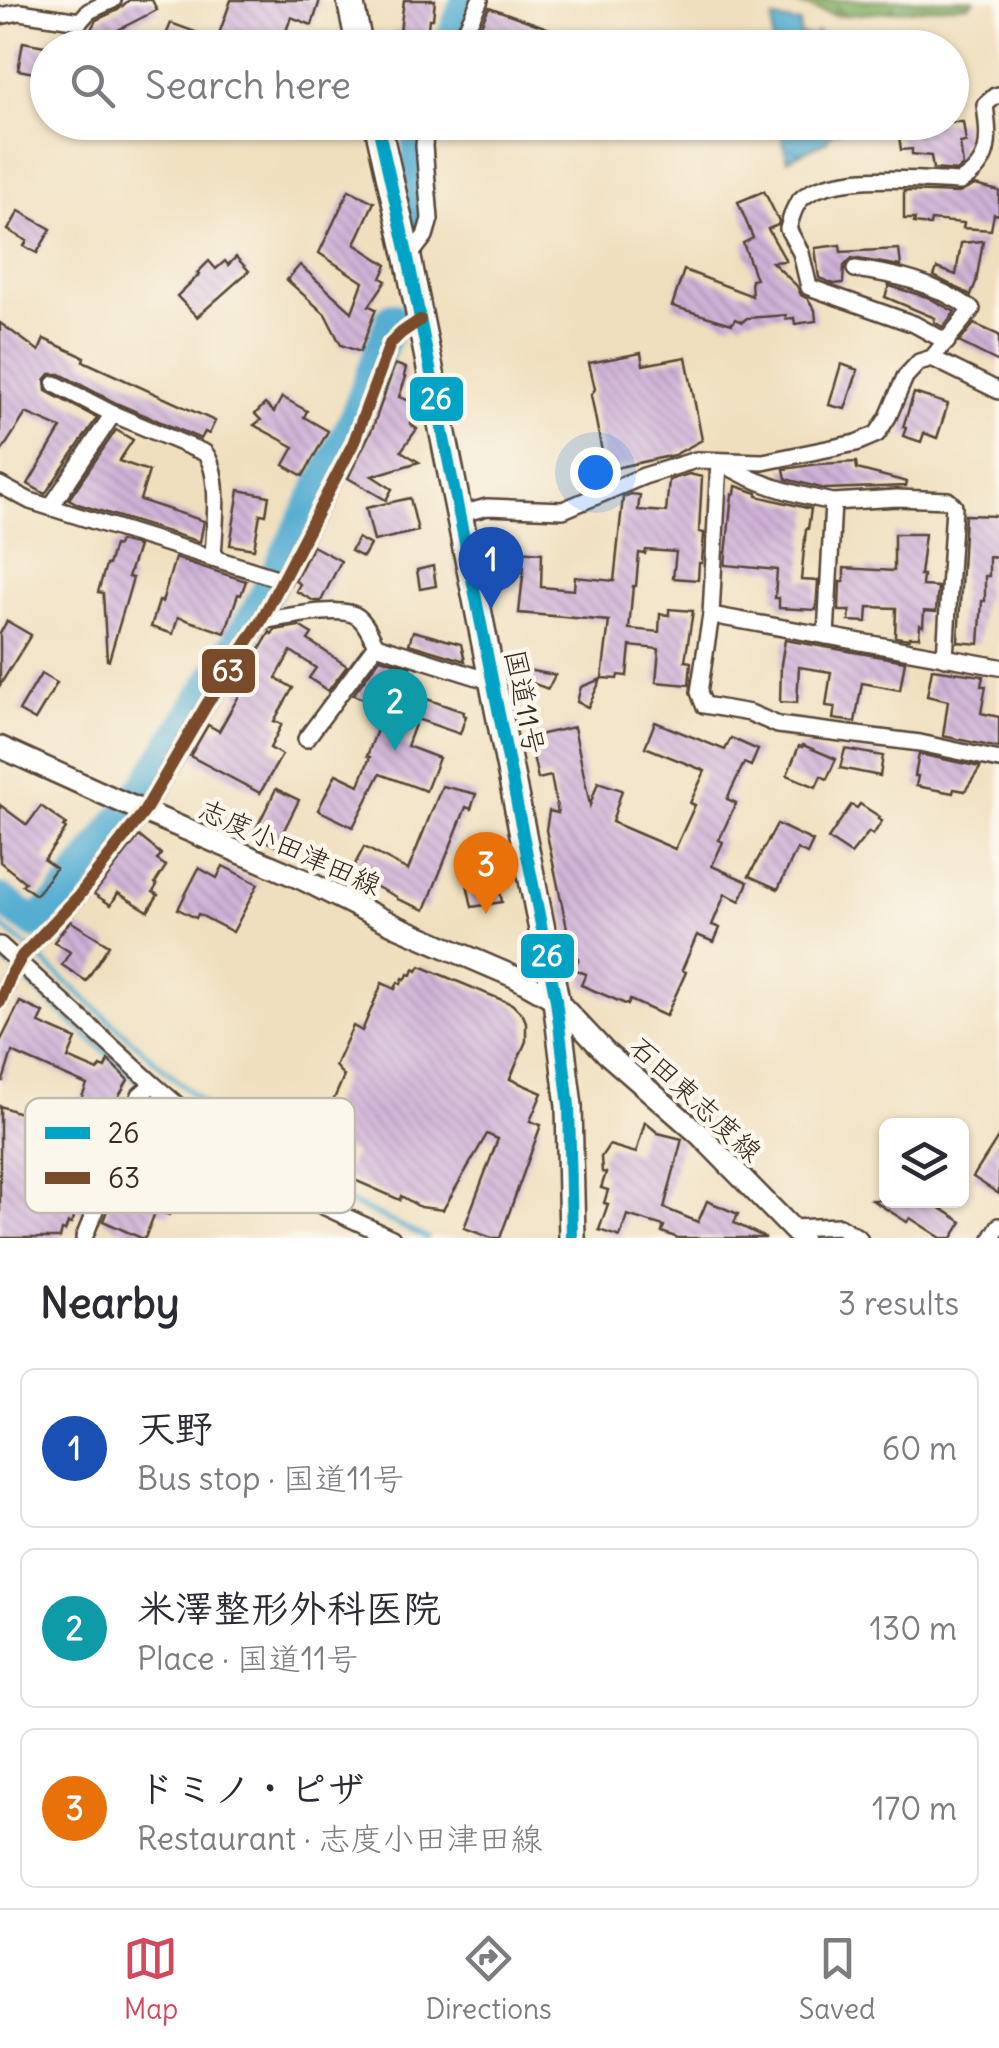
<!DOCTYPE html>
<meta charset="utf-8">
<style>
:root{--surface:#fff;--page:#f2f2f3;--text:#2b2b33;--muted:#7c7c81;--line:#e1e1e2;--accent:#d1495b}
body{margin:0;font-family:Delius,"Klee One",sans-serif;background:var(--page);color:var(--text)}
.controls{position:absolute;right:30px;bottom:30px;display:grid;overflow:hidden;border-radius:15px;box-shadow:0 2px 8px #0004}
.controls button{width:90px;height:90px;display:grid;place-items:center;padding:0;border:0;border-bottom:2px solid var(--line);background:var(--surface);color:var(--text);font:50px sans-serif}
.you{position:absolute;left:595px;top:472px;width:35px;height:35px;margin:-25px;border:8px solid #fff;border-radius:50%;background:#1a73e8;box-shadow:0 0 0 15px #1a73e833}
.badge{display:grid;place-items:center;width:65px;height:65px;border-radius:50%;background:var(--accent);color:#fff;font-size:32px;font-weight:700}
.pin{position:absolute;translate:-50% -82px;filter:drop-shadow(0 2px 5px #0008)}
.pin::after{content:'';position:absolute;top:52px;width:35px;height:30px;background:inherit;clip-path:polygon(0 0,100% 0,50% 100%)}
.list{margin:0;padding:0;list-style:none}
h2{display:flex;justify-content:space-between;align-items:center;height:130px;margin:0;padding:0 40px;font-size:42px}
h2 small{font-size:32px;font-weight:400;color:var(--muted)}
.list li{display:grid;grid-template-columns:65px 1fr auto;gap:30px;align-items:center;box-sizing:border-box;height:160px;margin:0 20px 20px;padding:0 20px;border:2px solid var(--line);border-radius:15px}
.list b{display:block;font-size:38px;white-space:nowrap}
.list p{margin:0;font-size:32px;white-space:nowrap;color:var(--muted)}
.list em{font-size:32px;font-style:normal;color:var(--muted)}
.icon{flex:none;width:55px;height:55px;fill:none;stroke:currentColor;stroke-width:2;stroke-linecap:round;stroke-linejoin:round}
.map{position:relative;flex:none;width:999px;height:1238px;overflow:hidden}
.search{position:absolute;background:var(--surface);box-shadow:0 2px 8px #0004;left:30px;right:30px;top:30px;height:110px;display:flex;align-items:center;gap:25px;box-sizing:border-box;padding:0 35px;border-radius:55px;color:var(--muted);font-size:38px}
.sheet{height:670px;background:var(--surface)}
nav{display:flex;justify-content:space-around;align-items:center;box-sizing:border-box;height:140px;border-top:2px solid var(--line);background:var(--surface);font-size:28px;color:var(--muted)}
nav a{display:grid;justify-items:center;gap:5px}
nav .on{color:var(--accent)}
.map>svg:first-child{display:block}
.forest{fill:url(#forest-firs);stroke:#5e6b41;stroke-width:2.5}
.water{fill:url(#water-ripples);stroke:#486c78;stroke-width:2.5}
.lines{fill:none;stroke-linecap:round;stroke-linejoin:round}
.stream{stroke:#54add1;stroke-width:5}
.river{stroke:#54add1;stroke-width:32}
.building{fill:url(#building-back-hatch)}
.minor-casing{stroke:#564536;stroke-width:20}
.secondary-casing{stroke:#564536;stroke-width:25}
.trunk-casing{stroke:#564536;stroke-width:30}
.minor{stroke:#fff;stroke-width:15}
.secondary{stroke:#fff;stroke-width:20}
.trunk{stroke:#fff;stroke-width:25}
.bus-1-casing{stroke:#fbf7ec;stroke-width:20}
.bus-2-casing{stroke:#fbf7ec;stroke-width:20}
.bus-1{stroke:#03a3c5;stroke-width:12}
.bus-2{stroke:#7a4b2a;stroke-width:12}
.labels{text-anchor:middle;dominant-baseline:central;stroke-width:9;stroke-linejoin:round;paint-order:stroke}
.street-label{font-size:28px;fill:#3b2a1e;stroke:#fbf7ec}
.key{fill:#fbf7ec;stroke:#c1baae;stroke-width:2.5}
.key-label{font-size:28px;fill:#3b2a1e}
.line-badge{stroke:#fbf7ec;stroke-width:4}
.badge-label{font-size:28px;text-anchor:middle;font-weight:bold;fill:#fff}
</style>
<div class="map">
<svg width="999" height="1238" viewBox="0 0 999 1238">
<defs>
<pattern id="forest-firs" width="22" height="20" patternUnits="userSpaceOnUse" patternTransform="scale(2.5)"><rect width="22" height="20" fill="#82ac64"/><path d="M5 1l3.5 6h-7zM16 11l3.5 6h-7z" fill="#6c8c52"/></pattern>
<pattern id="water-ripples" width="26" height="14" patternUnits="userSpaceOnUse" patternTransform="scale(2.5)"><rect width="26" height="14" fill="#54add1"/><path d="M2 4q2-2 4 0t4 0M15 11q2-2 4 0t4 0" fill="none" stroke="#478da9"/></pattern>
<pattern id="building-back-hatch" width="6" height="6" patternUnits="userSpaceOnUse" patternTransform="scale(2.5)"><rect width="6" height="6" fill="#d0b2d8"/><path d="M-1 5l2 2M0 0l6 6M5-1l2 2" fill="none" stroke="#aa91af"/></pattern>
</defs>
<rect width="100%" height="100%" fill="#fbf7ec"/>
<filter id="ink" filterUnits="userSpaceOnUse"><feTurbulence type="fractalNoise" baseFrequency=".01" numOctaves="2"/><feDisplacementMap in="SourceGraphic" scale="20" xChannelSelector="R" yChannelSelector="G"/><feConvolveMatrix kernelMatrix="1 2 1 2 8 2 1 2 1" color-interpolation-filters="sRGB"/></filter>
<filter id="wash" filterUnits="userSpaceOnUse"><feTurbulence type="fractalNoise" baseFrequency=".0048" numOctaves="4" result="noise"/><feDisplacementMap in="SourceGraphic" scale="40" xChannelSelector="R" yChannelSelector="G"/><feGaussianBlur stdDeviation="2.25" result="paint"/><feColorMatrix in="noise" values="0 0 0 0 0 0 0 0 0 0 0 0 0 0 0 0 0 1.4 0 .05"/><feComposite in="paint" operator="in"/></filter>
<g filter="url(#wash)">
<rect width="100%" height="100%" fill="#f0dfbe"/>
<path class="forest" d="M785 0H974L969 5 836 16Z"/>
<g class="water">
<path d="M773 19 800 23V35L812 37 818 32 823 43 830 47H772Z"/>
<path d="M780 123V122L841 123 839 130 830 134 827 141 787 160Z"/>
</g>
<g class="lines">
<g class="stream">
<path d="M0 925 24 944 268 1162 329 1193 427 1238"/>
<path d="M0 958 10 967"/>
<path d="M18 974 249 1181 368 1238"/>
</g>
<g class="river">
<path d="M448 48 467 0"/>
<path d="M417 225 418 122"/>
<path d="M0 899 34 923 59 902 145 787 257 611 353 423 392 318"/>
</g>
</g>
<g id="blocks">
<g class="building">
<path d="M129 0H152L157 10 102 38 89 33 96 20 118 10Z"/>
<path d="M231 0H320L312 25 291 17 280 48H184L164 40 171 23 217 40Z"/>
<path d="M404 0H435L433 19H429L426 44H423V48H392L394 31H400Z"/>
<path d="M489 7 597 46V48H477L480 38 476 36Z"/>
<path d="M23 42 45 46 40 74 18 70Z"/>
<path d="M897 122H963L966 142 960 143 963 166 957 171 933 169 931 156 912 154V149L901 150Z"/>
<path d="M975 185 999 191V215L994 214 991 230 963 228 964 223 931 220 930 225 914 223 915 219H904V191L959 193Z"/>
<path d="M349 190 374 202 355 244 387 265 381 278 386 281 369 306 376 309 360 352 341 345 325 314 287 280 300 265 352 312 363 282 319 253Z"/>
<path d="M764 191 779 221 778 225 768 229 786 261 772 262 797 286 801 295 808 299 815 310 816 321 795 324 794 318 786 319V315L747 318 742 322 735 319 732 324 672 306 684 270 752 296 751 280 756 279 743 243 753 238 738 202Z"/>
<path d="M19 211 51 229 37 253 24 246 27 241 8 230Z"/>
<path d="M983 241 976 282 971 295 934 276 937 268 956 275 961 243Z"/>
<path d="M840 245 841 252 899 249 901 266 852 258 844 266 843 283 834 284 819 278 815 248Z"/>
<path d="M236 257 249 271 197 317 177 296 199 275 197 273 209 261 216 269 225 261 228 265Z"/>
<path d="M889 286 927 297 955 312 943 327 934 322 935 318 885 297Z"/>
<path d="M0 323 39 351 44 339 84 357 83 361 215 421 209 434 205 432 201 439 118 404 60 374H50L45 380 46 391 97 418 45 494 28 484 61 428 26 413 0 454Z"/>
<path d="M974 324 999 335V362L959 342Z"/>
<path d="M641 353 643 365 686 357 702 440 674 455 611 469 609 460 603 457 591 395 595 389 589 363Z"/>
<path d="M395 364 406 368 404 376 406 377 399 397 413 402 410 424 417 429 401 451 419 462 372 476 392 489 386 500 348 478 373 427Z"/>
<path d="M841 364 858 370 845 409 829 405Z"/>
<path d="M914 393 948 404 937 438 924 433 921 442 903 436 906 428 903 427Z"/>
<path d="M282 397 307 411 304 417 328 431 303 476 284 465 294 447 254 425 261 420 255 414 265 404 274 412Z"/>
<path d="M116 430 133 440 119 461 149 471 140 500 204 521 200 542 78 504 69 499Z"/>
<path d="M856 462 857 469 907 482 906 486 825 489 786 479 784 469 818 464Z"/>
<path d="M689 474 702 477 699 532 704 533 702 563H699L698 580 673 578 676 552 646 550 645 554 639 553 636 586H633L629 629 659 632 660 614 669 615V609L693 611 685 661 691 662 689 685 656 682 659 649 630 646 627 676 618 675 617 679 602 678 609 621 519 613 524 566 504 564 505 550 542 553 541 587 574 590 575 577 614 581 623 497 631 494 640 495 638 510 666 512 669 480Z"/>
<path d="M736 486 757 493V496L811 509 808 529H806L801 580 818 581 816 610 779 608V598H775L777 570 725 565 732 494H735Z"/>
<path d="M239 490 269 496 266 515 260 514 254 549 230 545Z"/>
<path d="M410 498 418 531 374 541 366 508Z"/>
<path d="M965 515 999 516V558L989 557V576H985V601H982L979 644 958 642Z"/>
<path d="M894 534H925L920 575H923L922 586 938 587 936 612 924 611 923 626 920 625 919 637H909V639L895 637 896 608 868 607 867 622 849 621 850 611H839L840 582H844V568L894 571Z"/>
<path d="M358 538 370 545 363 557 351 551Z"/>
<path d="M119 541 138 546 128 577 133 578 109 660H107L103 593 98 592 106 565H108L114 545 117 546Z"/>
<path d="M313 546 341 561 321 601H314L296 591 300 584 295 581Z"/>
<path d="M175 558 246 581 241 595 238 594 225 633 178 617 173 634 151 627 159 601 162 602Z"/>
<path d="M433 566 436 586 420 589 417 570Z"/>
<path d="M7 621 31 635 0 685V633Z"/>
<path d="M299 626 312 634 308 640 347 666 328 691 309 678 316 668 291 651 276 678 293 688 274 721 282 724 270 748 282 755 260 793 190 756 208 725 219 731 240 694 235 691 270 632 272 634 275 630Z"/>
<path d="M413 631 461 644 465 661 409 644Z"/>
<path d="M785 640 905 661 900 690 862 683 855 722 833 719 835 707 826 706 831 672 799 667 797 703 780 702 781 664Z"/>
<path d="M380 658 410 667 401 690 464 712 463 715 466 716 460 734 417 719 407 746 439 758 426 791 380 774 353 827 318 810 336 774 359 785 370 757 367 756 378 727 375 726 382 706 353 695Z"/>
<path d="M509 667 555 675 548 689 508 674Z"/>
<path d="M932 669 983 676 981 686H986L981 713 999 717V748L943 736 948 701 927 696Z"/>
<path d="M41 674 57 683 35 720 19 711Z"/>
<path d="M601 679 588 707 577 702 581 687Z"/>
<path d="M655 722 725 750 731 738 758 750 751 766 744 763 727 799 736 803 719 840 723 842 712 866 748 882 740 901 725 894 712 925 720 928 714 942 697 935 682 970 686 972 666 1016 630 1000 628 1005 581 985 586 974 574 969 579 958 573 956 546 830 549 811 558 813 551 776 538 779 529 737 574 727 590 805 598 782 622 790 612 822 675 849 695 805 690 803 705 771 645 747Z"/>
<path d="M803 745 836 759 827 779 821 776 816 787 787 775 799 746 802 747Z"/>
<path d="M845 749 883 756 880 776 840 768Z"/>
<path d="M919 754 980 767V768L965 791 954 789 953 793 916 786 918 776H915Z"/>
<path d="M442 786 476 794 471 809 466 807 425 910 397 899V897L350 874 364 847 408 870Z"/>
<path d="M276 789 299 800 276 846 253 835Z"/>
<path d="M860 804 880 817 878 819 882 821 873 835 869 832 851 854 828 839 851 805 857 808Z"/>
<path d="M0 805 27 825 41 806 66 824 63 827 66 829 44 860 56 868 36 895 22 885 25 882 0 862Z"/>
<path d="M777 824 813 841 807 854 797 849 778 889 749 876Z"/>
<path d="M139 836 161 854 157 860 166 866 155 883 157 885 153 892 158 895 148 911 118 893 111 905 94 894Z"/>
<path d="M223 866 258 884 233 932 198 914 196 918 178 909 199 868 217 878Z"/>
<path d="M495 866 502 902 472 907 467 884 475 882 473 871Z"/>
<path d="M70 921 109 945 86 981 62 965 70 952 54 942Z"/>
<path d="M420 966 512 1004 523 1015 526 1022V1041L510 1079 542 1093 530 1121 541 1125 500 1238H492L464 1228 498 1139 487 1134 443 1210 420 1207 401 1196 400 1200 343 1175 355 1153 317 1138 344 1076 335 1066 353 1026 362 1031 382 983 395 989 398 982 401 984 403 978 406 979 408 974 412 975 414 969 417 971Z"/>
<path d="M20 1002 44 1013 39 1023 76 1039 68 1058 98 1071 101 1066 105 1068 108 1060 128 1080 107 1117 118 1121 82 1213 75 1211 71 1224 68 1223 65 1231 62 1230 60 1238H0V1106L68 1130 87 1085 12 1052 3 1081 0 1080V1042Z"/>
<path d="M148 1105 167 1112 168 1115 164 1126 174 1130 168 1147 188 1154 186 1159 191 1161 169 1215 156 1210 145 1238H141L103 1221Z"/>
<path d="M645 1122 658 1133 682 1139 664 1208 698 1222 707 1201 738 1214 734 1223 766 1238H678L662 1232 664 1226 627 1215 620 1237 599 1230 608 1204 604 1203 608 1190 601 1188 606 1173 602 1172 601 1157 609 1145 636 1153Z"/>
<path d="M999 1136V1194L973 1177Z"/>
<path d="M872 1200H928L962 1222 952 1238H941L910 1218 907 1222Z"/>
</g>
</g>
</g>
<g filter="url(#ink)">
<use href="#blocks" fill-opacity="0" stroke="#564536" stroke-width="2.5"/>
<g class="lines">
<g class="minor-casing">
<g id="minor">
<path d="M0 16 20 12 80 21 89 11 113 0"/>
<path d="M457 48 480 0"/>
<path d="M408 258 425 236 430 219 424 146 426 122"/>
<path d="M947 342 914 324 809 287 801 253 788 229C791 219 793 208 800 200 829 171 921 180 960 182 993 162 989 138 985 105L995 96 999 95"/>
<path d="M932 358 999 391"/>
<path d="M113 414 205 453C222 476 214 529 213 558L283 580"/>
<path d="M0 485 30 501 213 558"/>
<path d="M833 502 897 498 948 500 954 506 945 658"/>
<path d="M52 508 54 502 113 414 55 384"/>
<path d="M458 515 487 507 563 510 644 476 696 460 763 462 856 443 877 434 888 417 905 377 919 362 932 358 972 309C933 283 900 275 855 269"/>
<path d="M711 615 999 667"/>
<path d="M261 621C283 618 341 604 358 617 367 624 371 636 376 645"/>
<path d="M826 636 833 502C793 494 754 484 719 461L711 615 699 692 704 705 750 713 778 725 920 743 999 760"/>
<path d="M306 739 376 645 490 681"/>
<path d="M0 945 153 1084 254 1170 271 1182 392 1238"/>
<path d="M0 1002 10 977 22 956 78 897 144 812 207 704 261 621 353 444 390 344 401 333 420 320"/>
<path d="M791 1228 839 1226 859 1238"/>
<path d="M84 1238 140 1095 153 1084"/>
<path d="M992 1238 999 1226"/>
</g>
</g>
<g class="secondary-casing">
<path id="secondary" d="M0 747 117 800 304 880 396 926 515 977 556 1000 606 1053 699 1134 801 1238"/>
</g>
<g class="trunk-casing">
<g id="trunk">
<path d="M350 0 360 48"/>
<path d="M377 122 408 258 556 1000 569 1106 572 1238"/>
</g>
</g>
<use href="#minor" class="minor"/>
<use href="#secondary" class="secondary"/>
<use href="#trunk" class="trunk"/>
<g class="bus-1-casing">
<path id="bus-1" d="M377 122 408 258 556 1000 569 1106 572 1238"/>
</g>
<g class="bus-2-casing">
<path id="bus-2" d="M0 1002 10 977 22 956 78 897 144 812 207 704 261 621 353 444 390 344 401 333 420 320"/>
</g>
<use href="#bus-1" class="bus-1"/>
<use href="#bus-2" class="bus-2"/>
</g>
</g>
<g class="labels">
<g class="street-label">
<text transform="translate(525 702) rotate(79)">国道11号</text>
<text transform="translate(290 847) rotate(24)">志度小田津田線</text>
<text transform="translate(696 1099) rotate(43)">石田東志度線</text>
</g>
</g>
<rect x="25" y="1098" width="330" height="115" rx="15" class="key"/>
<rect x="45" y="1127" width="45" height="12" fill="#03a3c5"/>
<rect x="45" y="1172" width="45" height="12" fill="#7a4b2a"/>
<g class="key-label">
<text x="108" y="1143">26</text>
<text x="108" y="1188">63</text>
</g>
<g class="line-badge">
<rect x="408" y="375" width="57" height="48" rx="10" fill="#03a3c5"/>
<rect x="200" y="647" width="57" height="48" rx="10" fill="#7a4b2a"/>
<rect x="519" y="932" width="57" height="48" rx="10" fill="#03a3c5"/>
</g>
<g class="badge-label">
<text x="436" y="409">26</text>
<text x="228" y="681">63</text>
<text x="547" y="966">26</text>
</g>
</svg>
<div class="controls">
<button><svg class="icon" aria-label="layers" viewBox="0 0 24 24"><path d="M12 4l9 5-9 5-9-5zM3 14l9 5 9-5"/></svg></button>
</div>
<div class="you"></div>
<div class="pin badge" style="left:491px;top:609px;background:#1a4fb4">1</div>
<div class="pin badge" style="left:395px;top:751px;background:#0f9aa8">2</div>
<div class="pin badge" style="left:486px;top:914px;background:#e8710a">3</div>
<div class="search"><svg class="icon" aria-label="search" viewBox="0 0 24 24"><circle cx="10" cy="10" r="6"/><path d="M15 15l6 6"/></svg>Search here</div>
</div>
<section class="sheet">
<h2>Nearby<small>3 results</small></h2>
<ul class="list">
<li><span class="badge" style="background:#1a4fb4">1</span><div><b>天野</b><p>Bus stop · 国道11号</p></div><em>60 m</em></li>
<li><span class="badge" style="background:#0f9aa8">2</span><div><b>米澤整形外科医院</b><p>Place · 国道11号</p></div><em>130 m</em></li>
<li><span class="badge" style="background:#e8710a">3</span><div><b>ドミノ・ピザ</b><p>Restaurant · 志度小田津田線</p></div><em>170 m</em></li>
</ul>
</section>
<nav>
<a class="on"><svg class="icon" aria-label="map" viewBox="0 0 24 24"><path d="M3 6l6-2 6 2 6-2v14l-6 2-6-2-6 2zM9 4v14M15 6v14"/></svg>Map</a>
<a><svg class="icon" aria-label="directions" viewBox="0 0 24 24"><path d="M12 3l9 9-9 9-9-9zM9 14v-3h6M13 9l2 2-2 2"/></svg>Directions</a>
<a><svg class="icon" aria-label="saved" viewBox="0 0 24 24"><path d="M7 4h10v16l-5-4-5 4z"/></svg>Saved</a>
</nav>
